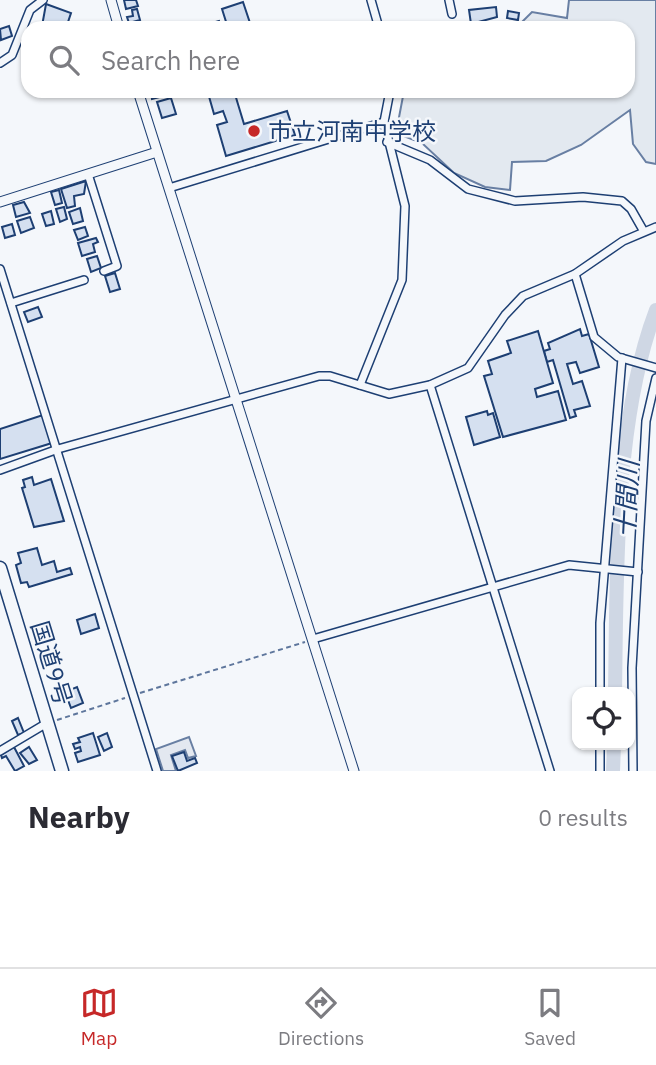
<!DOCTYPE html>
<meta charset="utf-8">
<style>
:root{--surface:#fff;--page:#f7f7f7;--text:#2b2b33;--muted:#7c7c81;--line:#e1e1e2;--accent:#c62828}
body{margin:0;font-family:"IBM Plex Sans","Noto Sans JP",sans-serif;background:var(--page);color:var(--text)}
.controls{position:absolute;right:21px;bottom:21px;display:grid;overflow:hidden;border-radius:14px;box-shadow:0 2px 5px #0004}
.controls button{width:63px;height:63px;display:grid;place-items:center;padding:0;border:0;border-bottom:2px solid var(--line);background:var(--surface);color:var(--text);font:35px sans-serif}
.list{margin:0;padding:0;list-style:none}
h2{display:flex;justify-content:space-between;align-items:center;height:91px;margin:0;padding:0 28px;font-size:30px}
h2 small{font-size:23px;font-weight:400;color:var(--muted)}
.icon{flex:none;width:38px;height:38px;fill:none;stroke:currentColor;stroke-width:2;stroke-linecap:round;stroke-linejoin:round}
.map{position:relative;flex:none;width:656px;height:771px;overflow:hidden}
.search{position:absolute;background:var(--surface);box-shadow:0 2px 5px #0004;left:21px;right:21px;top:21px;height:77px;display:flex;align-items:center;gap:18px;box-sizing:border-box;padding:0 24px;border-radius:21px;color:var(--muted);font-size:26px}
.sheet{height:196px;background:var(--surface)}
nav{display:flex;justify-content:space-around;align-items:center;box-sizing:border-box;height:98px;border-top:2px solid var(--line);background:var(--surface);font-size:19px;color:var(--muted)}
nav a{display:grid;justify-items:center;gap:4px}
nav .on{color:var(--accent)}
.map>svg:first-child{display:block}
.green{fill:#e3e9f0;stroke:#687fa3;stroke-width:2}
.parking{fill:#e3e8f0;stroke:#687fa3;stroke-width:2}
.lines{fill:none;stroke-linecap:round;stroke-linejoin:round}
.river{stroke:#cfd7e4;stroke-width:14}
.building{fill:#d5e0f0;stroke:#1d3f73;stroke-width:2}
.minor-casing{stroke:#1d3f73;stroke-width:10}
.tertiary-casing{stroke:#1d3f73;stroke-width:11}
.trunk-casing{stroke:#1d3f73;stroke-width:15}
.path{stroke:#5e769c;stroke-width:2;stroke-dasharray:5 3.5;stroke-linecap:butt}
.minor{stroke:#f4f7fb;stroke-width:7}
.tertiary{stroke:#f4f7fb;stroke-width:9}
.trunk{stroke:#f4f7fb;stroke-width:12}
.poi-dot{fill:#c62828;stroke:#f4f7fb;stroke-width:2.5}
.labels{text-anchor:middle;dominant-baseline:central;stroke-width:5;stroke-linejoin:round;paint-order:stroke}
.poi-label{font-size:24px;fill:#1d3f73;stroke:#f4f7fb;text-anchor:start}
.street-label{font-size:24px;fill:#1d3f73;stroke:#f4f7fb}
.water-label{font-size:26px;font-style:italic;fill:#1d3f73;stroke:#f4f7fb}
</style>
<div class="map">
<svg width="656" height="771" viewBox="0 0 656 771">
<rect width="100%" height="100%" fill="#f4f7fb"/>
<path class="green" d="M569 0H656V164L646 162 633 144 630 110 581 145 546 161 512 162 510 190 485 187 454 173 422 143 396 133 404 91H628V28H486L487 25 518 26 532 12 567 18Z"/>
<path class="parking" d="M189 737 196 756 188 758 185 750 171 755 176 771H163L156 749Z"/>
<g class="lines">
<g class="river">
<path d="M615 692C617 574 614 420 656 310"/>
<path d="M613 771 614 745"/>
</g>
</g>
<g class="building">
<path d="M124 0H136L138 6 126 9Z"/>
<path d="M243 2 250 23 228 28 222 9Z"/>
<path d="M46 4 71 13 66 28 53 23 51 28 42 26Z"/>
<path d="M496 7 497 17 471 24 469 10Z"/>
<path d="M137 9 140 20 129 23 127 17 133 16 132 10Z"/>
<path d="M508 11 519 13 518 20 507 18Z"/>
<path d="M219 21 221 28H194Z"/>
<path d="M9 26 12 36 1 40 0 29Z"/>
<path d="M151 91H170L171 94 152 99Z"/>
<path d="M216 91H234L244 124 287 111 295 135 226 156 217 125 227 122 223 111 214 114 208 93Z"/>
<path d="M171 98 176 114 162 118 157 102Z"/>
<path d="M86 181 84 194 74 196 75 206 67 208 61 189Z"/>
<path d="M59 190 62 203 55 205 51 192Z"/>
<path d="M24 202 30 213 16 217 13 205Z"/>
<path d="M64 207 67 219 60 222 56 209Z"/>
<path d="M80 208 83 221 73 224 69 212Z"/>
<path d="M51 211 54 224 46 226 42 214Z"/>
<path d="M30 217 34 228 21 233 17 221Z"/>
<path d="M12 224 15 235 5 238 2 227Z"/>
<path d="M85 227 88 236 78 240 74 230Z"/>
<path d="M96 238 98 242 93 244 95 252 82 256 78 243Z"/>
<path d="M97 256 101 268 91 272 87 259Z"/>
<path d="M115 273 120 289 110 292 105 276Z"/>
<path d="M38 307 42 317 28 322 24 312Z"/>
<path d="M580 329 582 336 589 334 599 367 580 373 576 362 567 364 573 384 582 381 590 406 574 410 576 416 570 418 553 360 547 362 544 351 550 349 548 343Z"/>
<path d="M538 331 553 383 535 389 537 397 558 391 566 420 503 437 484 376 492 374 488 361 511 353 507 341Z"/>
<path d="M487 411 488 415 493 413 500 437 474 445 466 417Z"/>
<path d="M43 415 52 443 0 459V429Z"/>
<path d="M32 477 34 485 51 479 64 521 34 527 22 488 25 487 23 480Z"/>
<path d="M37 548 42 565 54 561 57 572 70 568 72 574 29 587 27 582 21 583 16 565 21 563 18 553Z"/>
<path d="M95 614 99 628 81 634 77 620Z"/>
<path d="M77 687 83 703 71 708 65 692Z"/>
<path d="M18 718 24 733 18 735 12 721Z"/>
<path d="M93 733 100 755 78 762 75 753 81 751 80 747 75 749 73 744 80 742 78 738Z"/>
<path d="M107 733 112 747 104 751 98 737Z"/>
<path d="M14 747 24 766 15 771 6 756 2 758 1 755Z"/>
<path d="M29 747 37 760 29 764 20 753Z"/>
<path d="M184 752 187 761 195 758 197 763 178 771 172 756Z"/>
</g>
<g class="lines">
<defs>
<g id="minor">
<path d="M371 0 379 28"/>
<path d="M449 0 452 14"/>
<path d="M0 63 12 55 30 10 43 0"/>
<path d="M387 142 430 160 468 189 515 201 583 197 622 201 631 209 643 230"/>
<path d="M88 174 117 266 104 271"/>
<path d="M169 188 384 122"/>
<path d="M0 269 157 771"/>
<path d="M575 274 594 337 618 357 656 368"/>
<path d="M11 303 84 280"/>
<path d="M360 385 402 280 405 206 384 122 390 91"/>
<path d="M430 385 550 771"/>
<path d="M0 470 58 449 319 376H330L389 394 430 385 468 368 505 315 523 296 575 274 623 241 656 227"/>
<path d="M313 639 569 565 638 572"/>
<path d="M600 692V623L622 358"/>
<path d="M0 751 47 723"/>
<path d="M600 771V745"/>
<path d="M633 771 632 668 646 421 656 378"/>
</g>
<g id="tertiary">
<path d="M111 0 119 28"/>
<path d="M138 91 354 771"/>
<path d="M0 202 157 152"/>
</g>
<path id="trunk" d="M0 568 62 771"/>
</defs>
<use href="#minor" class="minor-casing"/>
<use href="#tertiary" class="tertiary-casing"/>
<use href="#trunk" class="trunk-casing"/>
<g class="path">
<path d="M140 693 305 642"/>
<path d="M57 720 125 698"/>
</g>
<use href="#minor" class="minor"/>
<use href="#tertiary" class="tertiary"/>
<use href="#trunk" class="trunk"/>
</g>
<circle class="poi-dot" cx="254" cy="131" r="7"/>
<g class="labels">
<g class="poi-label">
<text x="268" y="131">市立河南中学校</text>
</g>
<g class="street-label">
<text transform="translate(52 663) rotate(73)">国道9号</text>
</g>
<g class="water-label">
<text transform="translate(626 499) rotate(-87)">十間川</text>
</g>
</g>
</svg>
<div class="controls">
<button><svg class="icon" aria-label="locate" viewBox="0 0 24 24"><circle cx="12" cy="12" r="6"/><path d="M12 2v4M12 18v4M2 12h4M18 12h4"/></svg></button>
</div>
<div class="search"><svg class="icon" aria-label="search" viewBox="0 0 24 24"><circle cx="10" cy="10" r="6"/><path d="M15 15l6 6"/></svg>Search here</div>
</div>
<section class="sheet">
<h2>Nearby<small>0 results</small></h2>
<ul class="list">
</ul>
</section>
<nav>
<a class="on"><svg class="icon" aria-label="map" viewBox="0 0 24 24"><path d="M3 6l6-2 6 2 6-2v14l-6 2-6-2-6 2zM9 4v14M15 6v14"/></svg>Map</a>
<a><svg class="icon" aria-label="directions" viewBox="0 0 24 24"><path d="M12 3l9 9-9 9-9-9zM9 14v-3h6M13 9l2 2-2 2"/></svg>Directions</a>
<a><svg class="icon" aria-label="saved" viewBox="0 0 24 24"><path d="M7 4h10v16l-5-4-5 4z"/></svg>Saved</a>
</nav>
